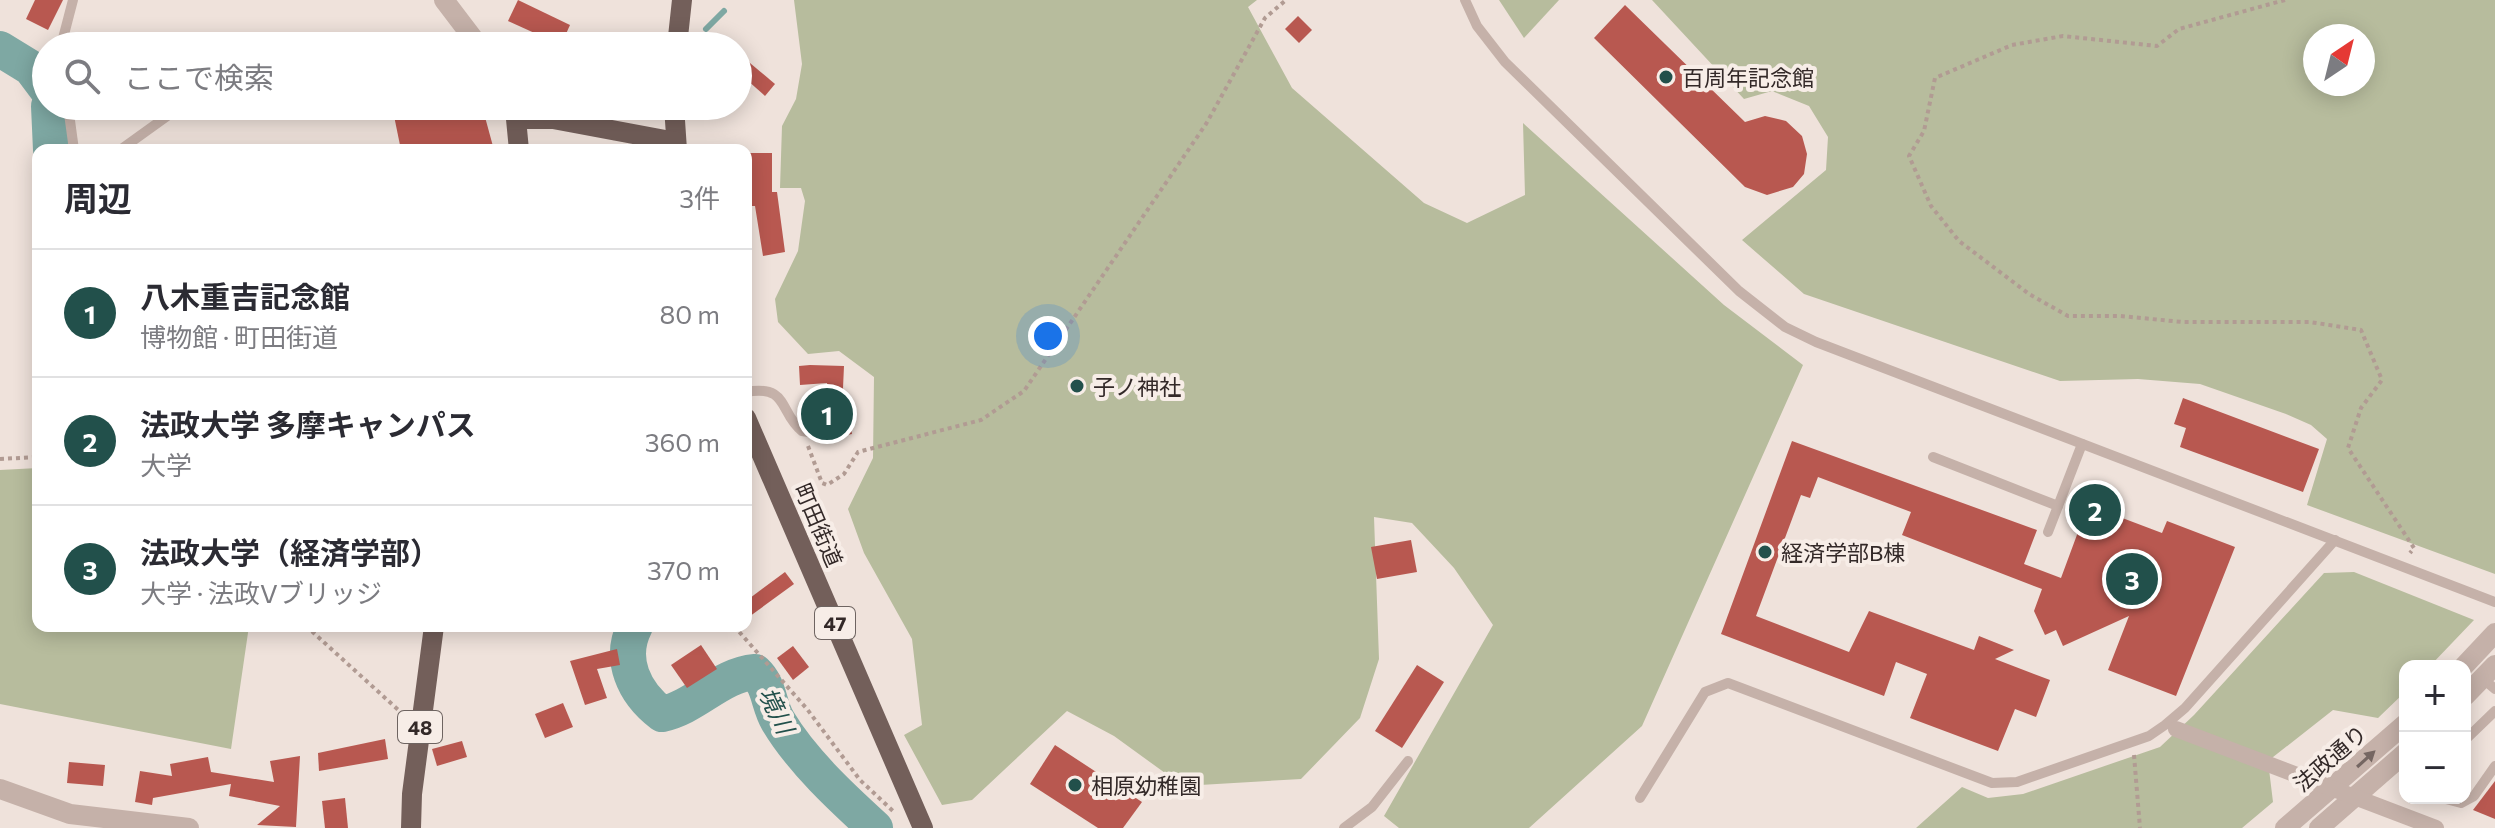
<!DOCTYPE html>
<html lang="ja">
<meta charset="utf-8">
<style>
:root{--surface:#fff;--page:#f2f2f3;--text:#2b2b33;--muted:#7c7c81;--line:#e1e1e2;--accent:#22504b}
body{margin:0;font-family:Commissioner,"Noto Sans JP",sans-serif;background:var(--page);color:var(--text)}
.controls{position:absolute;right:24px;bottom:24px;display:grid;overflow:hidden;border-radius:16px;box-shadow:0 4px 20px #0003}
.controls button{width:72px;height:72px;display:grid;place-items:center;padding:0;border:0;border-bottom:2px solid var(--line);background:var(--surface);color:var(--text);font:40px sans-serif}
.compass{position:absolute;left:2303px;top:24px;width:72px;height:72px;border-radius:50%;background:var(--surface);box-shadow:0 4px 20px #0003;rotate:35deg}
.you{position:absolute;left:1048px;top:336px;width:28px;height:28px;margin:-20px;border:6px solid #fff;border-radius:50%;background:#1a73e8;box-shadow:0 0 0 12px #1a73e833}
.badge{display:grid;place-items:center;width:52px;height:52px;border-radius:50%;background:var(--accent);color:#fff;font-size:26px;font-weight:700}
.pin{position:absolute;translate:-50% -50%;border:4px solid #fff;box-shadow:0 2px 8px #0006}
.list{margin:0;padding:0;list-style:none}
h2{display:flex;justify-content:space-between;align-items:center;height:104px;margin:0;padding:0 32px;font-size:34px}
h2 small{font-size:26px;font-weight:400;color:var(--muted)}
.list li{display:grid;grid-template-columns:52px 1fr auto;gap:24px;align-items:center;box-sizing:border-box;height:128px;padding:0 32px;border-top:2px solid var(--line)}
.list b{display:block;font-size:30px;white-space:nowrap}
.list p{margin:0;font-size:26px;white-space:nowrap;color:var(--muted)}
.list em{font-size:26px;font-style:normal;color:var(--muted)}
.icon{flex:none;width:44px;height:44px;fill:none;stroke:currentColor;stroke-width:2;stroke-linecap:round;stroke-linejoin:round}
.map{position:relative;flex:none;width:2495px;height:828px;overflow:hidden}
.search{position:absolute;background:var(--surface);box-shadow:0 4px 20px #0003;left:32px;top:32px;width:720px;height:88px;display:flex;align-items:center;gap:20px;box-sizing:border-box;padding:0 28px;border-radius:44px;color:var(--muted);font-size:30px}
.panel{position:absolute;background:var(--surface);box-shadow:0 4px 20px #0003;left:32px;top:144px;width:720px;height:488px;border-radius:16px}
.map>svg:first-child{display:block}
.green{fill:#b7bc9d;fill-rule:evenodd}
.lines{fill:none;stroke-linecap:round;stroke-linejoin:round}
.stream{stroke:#7ea8a3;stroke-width:6}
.river{stroke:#7ea8a3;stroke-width:36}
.building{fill:#b85850}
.path{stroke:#b19b93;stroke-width:4;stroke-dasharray:4 4;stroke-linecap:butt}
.service{stroke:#c5b1a9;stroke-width:10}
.minor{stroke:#c5b1a9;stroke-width:20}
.tertiary{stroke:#c5b1a9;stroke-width:20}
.primary{stroke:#735f5a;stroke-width:20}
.pedestrian-bridge{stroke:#c5b1a9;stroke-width:16}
.oneway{fill:#756662}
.poi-dot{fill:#22504b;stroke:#f7ede7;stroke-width:3}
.labels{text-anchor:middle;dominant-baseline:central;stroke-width:8;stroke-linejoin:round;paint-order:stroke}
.shield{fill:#f7ede7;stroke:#6e6461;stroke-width:2}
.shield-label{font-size:20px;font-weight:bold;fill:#332928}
.poi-label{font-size:22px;fill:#332928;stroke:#f7ede7;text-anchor:start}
.street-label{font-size:22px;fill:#332928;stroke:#f7ede7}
.water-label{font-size:24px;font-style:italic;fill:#22504b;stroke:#f7ede7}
</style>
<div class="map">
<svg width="2495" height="828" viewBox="0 0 2495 828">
<rect width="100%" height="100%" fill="#efe2db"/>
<g class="green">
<path d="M794 0H1257L1248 7 1292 88 1424 203 1467 223 1525 195 1523 123 1724 305 1803 365 1642 726 1529 828H1399L1384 816 1493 625 1454 568 1412 523 1374 517 1379 659 1360 718 1301 779 1183 786 1114 736 1067 711 972 800 942 805 904 735 922 725 912 639 864 553 848 509 873 458 874 377 839 351 808 354 778 322 775 299 798 251 805 201 801 188H780L782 126 796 99 802 64Z"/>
<path d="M1499 0H1559L1524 38Z"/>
<path d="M1652 0H2495V574L2307 505 2327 439 2311 425 2286 414 2200 384 2138 379 2060 381 1804 294 1742 240 1826 170 1828 137 1809 106 1772 91 1744 99ZM2315 36H2363V84H2315Z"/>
<path d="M38 468V626H249L231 749 0 704V470Z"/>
<path d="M2354 572 2474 620 2430 666H2405V692L2378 718 2333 710 2268 761 2273 802 2242 828H1916L1962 787 1988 798 2023 794 2160 747 2194 715 2324 573Z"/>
</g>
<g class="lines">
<path class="stream" d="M706 29 724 11"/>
<g class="river">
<path d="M0 49 31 68 46 88"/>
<path d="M49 106 51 150"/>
<path d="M635 626C618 659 634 693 662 714 696 707 720 675 755 672 770 686 768 704 778 721 802 761 841 797 875 828"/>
</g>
</g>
<g class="building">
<path d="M35 0H63L48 30 26 19Z"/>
<path d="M518 0 570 25 561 45 508 21Z"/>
<path d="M1625 5 1745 122 1765 116 1786 121 1802 136 1807 154 1804 174 1793 187 1767 195 1745 187 1594 38Z"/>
<path d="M1298 16 1312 30 1299 43 1285 29Z"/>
<path d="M738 53 775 84 765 96 738 72Z"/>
<path d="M392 106H482L494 150H401Z"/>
<path d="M746 153H772V192H777L785 252 763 256 755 206H746Z"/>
<path d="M810 365 844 366 843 388 852 434 836 437 827 383 800 385 799 366Z"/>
<path d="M2183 398 2319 449 2303 492 2180 447 2186 428 2174 424Z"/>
<path d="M1792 441 2037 530 2024 564 2061 578 2088 505 2162 533 2167 521 2235 547 2176 696 2108 670 2129 616 2063 646 2056 630 2045 635 2034 611 2042 589 1902 535 1911 512 1818 477 1810 498 1801 495 1756 616 1849 652 1869 611 1974 650 1979 636 2014 650 1995 659 2050 680 2036 717 2015 709 1998 751 1910 718 1927 674 1896 662 1884 696 1721 634Z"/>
<path d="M1411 540 1417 572 1377 579 1371 547Z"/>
<path d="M785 572 794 584 746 619V601Z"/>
<path d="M701 645 717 669 687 688 671 665Z"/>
<path d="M793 646 809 667 793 680 777 658Z"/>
<path d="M617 649 620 665 597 669 607 698 585 705 570 661Z"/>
<path d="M1417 665 1444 682 1402 748 1375 731Z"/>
<path d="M563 703 573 727 545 738 535 714Z"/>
<path d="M385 739 388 759 319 771 318 753Z"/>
<path d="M462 741 467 757 437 766 432 749Z"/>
<path d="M1055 745 1142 802 1123 828H1098L1030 784Z"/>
<path d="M300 756 296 827 257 825 280 806 229 796 231 784 153 798 152 805 135 802 140 771 172 776 170 764 208 757 211 772 274 782 270 761Z"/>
<path d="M69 762 105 765 103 786 67 783Z"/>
<path d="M2495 781V819L2473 810Z"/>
<path d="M345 798 348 828H325L322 801Z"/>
</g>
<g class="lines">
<g class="path">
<path d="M2285 0 2179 29 2157 46 2063 36 2012 45 1935 78 1924 131 1909 156 1931 206 1959 241 2029 294 2068 316H2120L2183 322H2310L2361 330 2382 380 2361 408 2348 448 2414 548 2410 553"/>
<path d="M808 446 822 483 827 485 844 474 858 452 981 420 1024 391 1206 124 1265 18 1286 0"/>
<path d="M0 459 38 457"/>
<path d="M306 626 405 716"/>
<path d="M734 626 807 709 860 780 894 812"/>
<path d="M2134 755 2140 828"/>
</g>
<g class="service">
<path d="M1465 0 1477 26 1505 62 1739 291 1785 327 1816 342 2495 602"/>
<path d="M61 46 73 0"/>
<path d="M68 106 74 150"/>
<path d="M120 150 177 109"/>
<path d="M746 392C789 384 779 413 802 431L815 433 824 417"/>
<path d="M1933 457 2058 506"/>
<path d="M2048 532 2082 444"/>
<path d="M2482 678 2495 689"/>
<path d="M2465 740 2495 711"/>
<path d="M1640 798 1705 692 1728 683 1992 783 2017 782 2149 736 2165 725 2185 708 2335 540"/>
<path d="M2442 798 2461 803 2474 796 2495 766"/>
<path d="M1344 828 1372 807 1408 761"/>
</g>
<path class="minor" d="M0 789 70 814 189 828"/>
<g class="tertiary">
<path d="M444 0 479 46"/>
<path d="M2464 666 2495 633"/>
<path d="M2465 696 2495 665"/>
<path d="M2285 828 2405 724"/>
<path d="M2319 828 2405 753"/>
</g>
<g class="primary">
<path d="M677 46 682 0"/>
<path d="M674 106 677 150"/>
<path d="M519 150 516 119H553L676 142"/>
<path d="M746 418 923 828"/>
<path d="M411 828 412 794 434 626"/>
</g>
<path class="pedestrian-bridge" d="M2176 729 2436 828"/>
</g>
<defs><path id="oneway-solid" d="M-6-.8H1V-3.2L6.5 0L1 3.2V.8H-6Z" transform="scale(2)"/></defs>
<use class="oneway" href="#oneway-solid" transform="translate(2366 759) rotate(-42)"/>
<g class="poi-dot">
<circle cx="1666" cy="77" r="8"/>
<circle cx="1077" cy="386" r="8"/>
<circle cx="1765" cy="552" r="8"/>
<circle cx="1075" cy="785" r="8"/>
</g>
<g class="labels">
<g class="shield">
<rect x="815" y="607" width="40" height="32" rx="6"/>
<rect x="398" y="711" width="44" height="32" rx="6"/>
</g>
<g class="shield-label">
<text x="835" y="623">47</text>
<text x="420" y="727">48</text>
</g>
<g class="poi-label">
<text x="1682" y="77">百周年記念館</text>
<text x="1093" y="386">子ノ神社</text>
<text x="1781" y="552">経済学部B棟</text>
<text x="1091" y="785">相原幼稚園</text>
</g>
<g class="street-label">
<text transform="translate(819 525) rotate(67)">町田街道</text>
<text transform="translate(2330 758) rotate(-41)">法政通り</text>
</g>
<g class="water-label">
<text transform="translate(777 710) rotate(64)">境川</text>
</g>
</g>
</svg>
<div class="controls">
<button>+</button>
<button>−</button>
</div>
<svg class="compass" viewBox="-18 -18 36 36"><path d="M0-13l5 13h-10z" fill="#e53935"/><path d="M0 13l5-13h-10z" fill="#7c7c81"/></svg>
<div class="you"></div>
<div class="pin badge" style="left:827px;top:414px">1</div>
<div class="pin badge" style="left:2095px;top:510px">2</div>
<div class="pin badge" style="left:2132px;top:579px">3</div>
<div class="search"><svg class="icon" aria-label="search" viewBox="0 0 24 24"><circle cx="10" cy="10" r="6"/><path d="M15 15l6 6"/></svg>ここで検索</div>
<section class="panel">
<h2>周辺<small>3件</small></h2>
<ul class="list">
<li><span class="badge">1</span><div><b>八木重吉記念館</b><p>博物館 · 町田街道</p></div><em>80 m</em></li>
<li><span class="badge">2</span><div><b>法政大学 多摩キャンパス</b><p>大学</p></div><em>360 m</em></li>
<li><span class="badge">3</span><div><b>法政大学（経済学部）</b><p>大学 · 法政Vブリッジ</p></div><em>370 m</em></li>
</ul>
</section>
</div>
